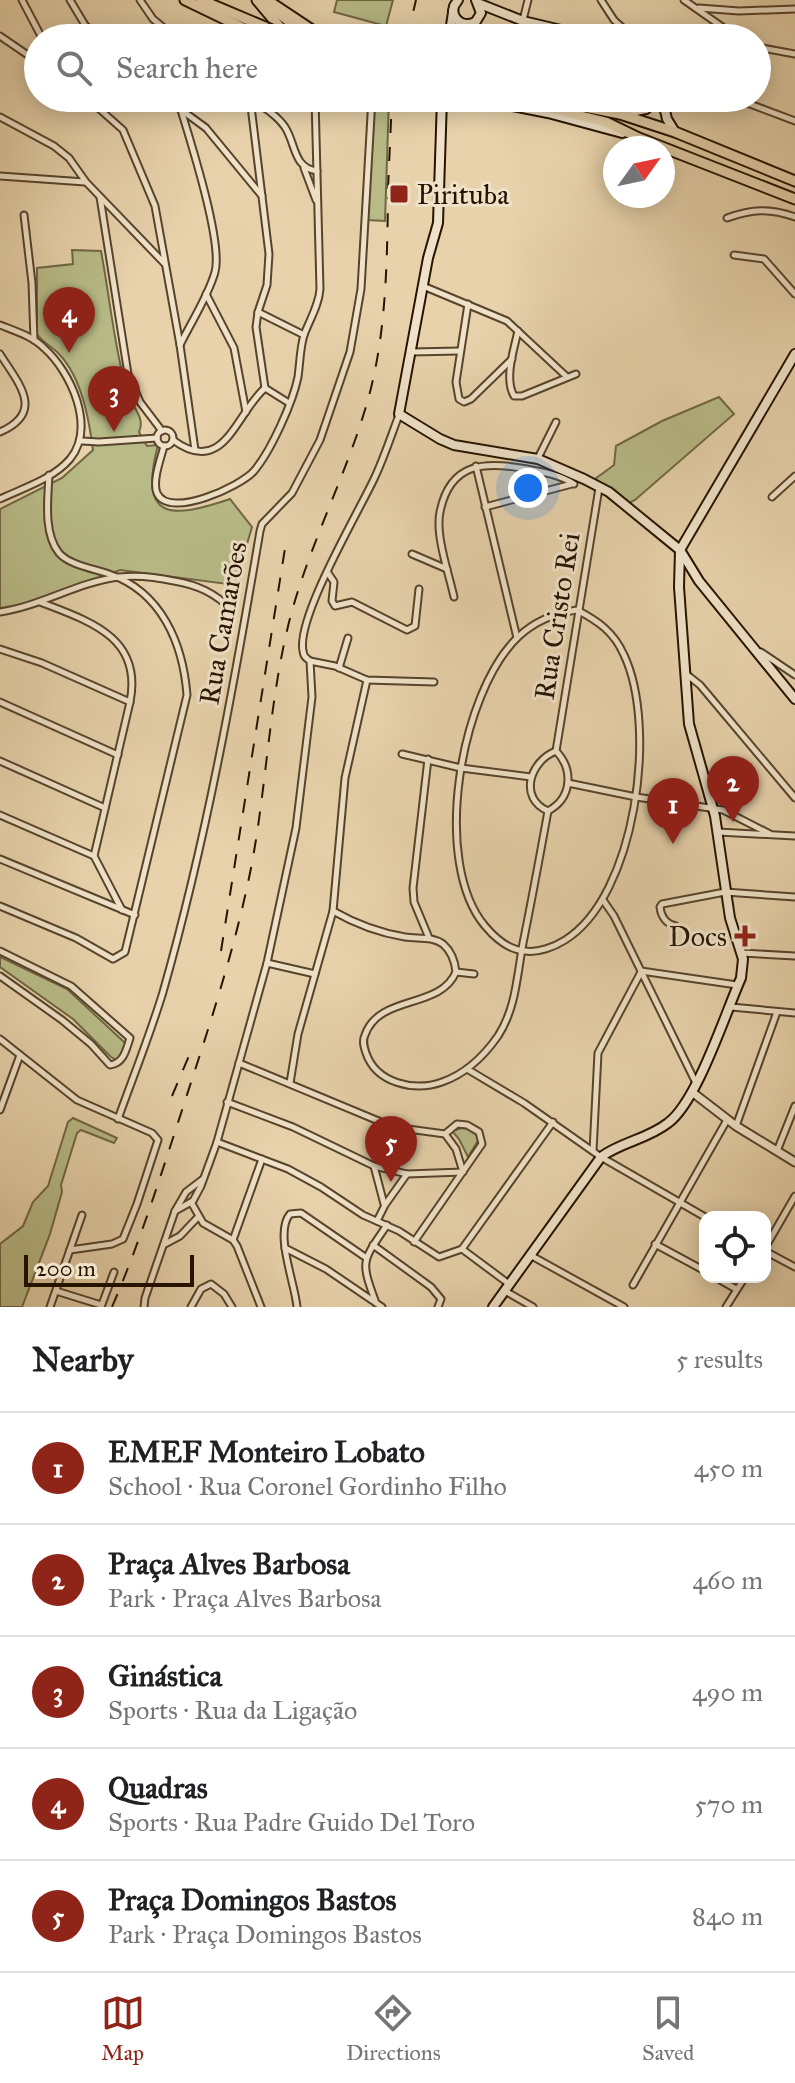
<!DOCTYPE html>
<meta charset="utf-8">
<style>
:root{--surface:#fff;--page:#f2f2f2;--text:#202124;--muted:#757577;--line:#e0e0e0;--accent:#8f2418}
body{margin:0;font-family:"IM FELL Great Primer",serif;background:var(--page);color:var(--text)}
.controls{position:absolute;right:24px;bottom:24px;display:grid;overflow:hidden;border-radius:16px;box-shadow:0 4px 20px #0003}
.controls button{width:72px;height:72px;display:grid;place-items:center;padding:0;border:0;border-bottom:2px solid var(--line);background:var(--surface);color:var(--text);font:40px sans-serif}
.compass{position:absolute;left:603px;top:136px;width:72px;height:72px;border-radius:50%;background:var(--surface);box-shadow:0 4px 20px #0003;rotate:57deg}
.scale{position:absolute;left:24px;bottom:20px;width:170px;box-sizing:border-box;padding-left:8px;border:4px solid #271300;border-top:0;font-size:22px;line-height:28px;white-space:nowrap;color:#271300;-webkit-text-stroke:6px #efe2c8;paint-order:stroke}
.you{position:absolute;left:528px;top:488px;width:28px;height:28px;margin:-20px;border:6px solid #fff;border-radius:50%;background:#1a73e8;box-shadow:0 0 0 12px #1a73e833}
.badge{display:grid;place-items:center;width:52px;height:52px;border-radius:50%;background:var(--accent);color:#fff;font-size:26px;font-weight:700}
.pin{position:absolute;translate:-50% -66px;filter:drop-shadow(0 2px 4px #0008)}
.pin::after{content:'';position:absolute;top:42px;width:28px;height:24px;background:inherit;clip-path:polygon(0 0,100% 0,50% 100%)}
.list{margin:0;padding:0;list-style:none}
h2{display:flex;justify-content:space-between;align-items:center;height:104px;margin:0;padding:0 32px;font-size:34px}
h2 small{font-size:26px;font-weight:400;color:var(--muted)}
.list li{display:grid;grid-template-columns:52px 1fr auto;gap:24px;align-items:center;box-sizing:border-box;height:112px;padding:0 32px;border-top:2px solid var(--line)}
.list b{display:block;font-size:30px;white-space:nowrap}
.list p{margin:0;font-size:26px;white-space:nowrap;color:var(--muted)}
.list em{font-size:26px;font-style:normal;color:var(--muted)}
.icon{flex:none;width:44px;height:44px;fill:none;stroke:currentColor;stroke-width:2;stroke-linecap:round;stroke-linejoin:round}
.map{position:relative;flex:none;width:795px;height:1307px;overflow:hidden}
.search{position:absolute;background:var(--surface);box-shadow:0 4px 20px #0003;left:24px;right:24px;top:24px;height:88px;display:flex;align-items:center;gap:20px;box-sizing:border-box;padding:0 28px;border-radius:44px;color:var(--muted);font-size:30px}
.sheet{height:664px;background:var(--surface)}
nav{display:flex;justify-content:space-around;align-items:center;box-sizing:border-box;height:112px;border-top:2px solid var(--line);background:var(--surface);font-size:22px;color:var(--muted)}
nav a{display:grid;justify-items:center;gap:4px}
nav .on{color:var(--accent)}
.map>svg:first-child{display:block}
.green{fill:#b8bb87;stroke:#706744;stroke-width:2}
.lines{fill:none;stroke-linecap:round;stroke-linejoin:round}
.minor-casing{stroke:#57432b;stroke-width:9}
.tertiary-casing{stroke:#57432b;stroke-width:11}
.secondary-casing{stroke:#271300;stroke-width:12}
.primary-casing{stroke:#271300;stroke-width:13}
.minor{stroke:#efe2c8;stroke-width:5}
.tertiary{stroke:#efe2c8;stroke-width:7}
.secondary{stroke:#efe2c8;stroke-width:8}
.primary{stroke:#e7d2ab;stroke-width:9}
.rail{stroke:#271300;stroke-width:2;stroke-dasharray:14 14;stroke-linecap:butt}
.primary-bridge-casing{stroke:#271300;stroke-width:13;stroke-linecap:butt}
.primary-bridge{stroke:#e7d2ab;stroke-width:9}
.poi-dot{fill:#8f2418;stroke:#efe2c8;stroke-width:3}
.labels{text-anchor:middle;dominant-baseline:central;stroke-width:6;stroke-linejoin:round;paint-order:stroke}
.poi-label{font-size:28px;fill:#271300;stroke:#efe2c8;text-anchor:start}
.street-label{font-size:28px;fill:#271300;stroke:#efe2c8}
</style>
<div class="map">
<svg width="795" height="1307" viewBox="0 0 795 1307">
<rect width="100%" height="100%" fill="#e7d2ab"/>
<filter id="stains"><feTurbulence type="fractalNoise" baseFrequency=".0025" numOctaves="4"/><feColorMatrix values="0 0 0 0 .2 0 0 0 0 .09 0 0 0 0 .02 0 0 0 .5 -.17"/></filter>
<radialGradient id="worn" r=".72"><stop offset=".6" stop-color="#630" stop-opacity="0"/><stop offset="1" stop-color="#630" stop-opacity=".3"/></radialGradient>
<g class="green">
<path d="M337 0H393L386 26 334 12Z"/>
<path d="M374 98H389L385 221 367 220Z"/>
<path d="M72 250 101 251C110 298 114 347 127 392 131 406 146 417 139 432L147 446 158 445C138 521 171 519 230 499L252 527 235 585 120 570 29 603 0 608V509L62 478 93 450C89 419 82 379 60 355 53 347 43 343 37 334V268L73 264Z"/>
<path d="M719 397 734 414 635 500 629 503 595 479 614 465 616 446 662 421Z"/>
<path d="M0 957 67 989 123 1041 126 1045 117 1061 110 1056 73 1019 0 967Z"/>
<path d="M73 1118 117 1138 114 1143 81 1130 77 1133 61 1185 62 1192 50 1234 22 1307H0V1244L23 1226 33 1202 48 1186 68 1122Z"/>
<path d="M462 1128 473 1130 479 1139 468 1157 459 1139 452 1131Z"/>
</g>
<g class="lines">
<defs>
<g id="minor">
<path d="M22 0 42 38"/>
<path d="M70 0 85 25 98 38"/>
<path d="M140 0 153 19 176 38"/>
<path d="M601 0 614 20 634 38"/>
<path d="M684 0 738 38"/>
<path d="M699 8 739 11 795 9"/>
<path d="M523 20 528 0"/>
<path d="M85 26 87 38"/>
<path d="M0 36 38 62"/>
<path d="M757 47 795 54"/>
<path d="M87 98 123 130 155 206 180 345 195 450"/>
<path d="M165 98 206 128 262 196"/>
<path d="M250 98 269 254 267 285 258 312 256 327 265 388 289 403"/>
<path d="M734 98 795 121"/>
<path d="M251 99C263 107 277 115 285 127 296 144 293 168 317 171"/>
<path d="M0 117 54 146 69 158 86 182 164 263"/>
<path d="M304 168 316 200"/>
<path d="M0 176 85 182"/>
<path d="M100 197 128 374 140 402 162 431"/>
<path d="M24 215 32 283 34 340"/>
<path d="M727 218C752 209 770 208 795 217"/>
<path d="M734 255 764 259 795 294"/>
<path d="M423 286 507 321 567 377"/>
<path d="M206 294 234 348 246 412"/>
<path d="M468 304 456 382 459 399 464 402 471 399 512 359"/>
<path d="M258 312 304 335"/>
<path d="M0 325C15 331 32 336 44 348 71 372 96 427 70 459 53 479 23 488 0 499"/>
<path d="M518 331C514 349 504 379 514 396H522L576 374"/>
<path d="M180 345C191 322 208 297 215 272 223 243 191 143 181 110"/>
<path d="M411 352 460 351"/>
<path d="M0 354C18 383 46 412 0 432"/>
<circle cx="165" cy="438" r="8"/>
<path d="M173 440C224 478 236 413 265 388"/>
<path d="M82 441 99 442 157 438"/>
<path d="M164 446C161 458 152 481 157 493 169 520 241 486 254 471 271 451 293 402 298 377 300 363 300 348 304 335 310 319 319 305 320 289L315 98"/>
<path d="M538 458 556 422"/>
<path d="M476 466 517 638"/>
<path d="M772 497 795 476"/>
<path d="M485 507 572 484"/>
<path d="M412 554 447 569"/>
<path d="M328 573 334 582 332 601 335 606 352 602 407 630 415 626 419 589"/>
<path d="M454 597C449 574 435 535 440 512 450 462 485 461 527 469 543 472 560 475 574 484"/>
<path d="M40 602C89 621 143 637 130 702L94 856 122 910"/>
<path d="M577 610C598 621 614 632 624 655 658 727 636 896 565 940 554 947 538 953 525 951 509 950 495 938 485 926 431 862 460 693 518 637 535 621 554 613 577 610Z"/>
<path d="M0 612C41 606 78 582 119 577 137 575 156 577 174 581 198 585 215 593 233 611"/>
<path d="M0 649 42 663 130 702"/>
<path d="M761 652 795 675"/>
<path d="M310 661 335 666 367 680 434 682"/>
<path d="M339 668 348 638"/>
<path d="M686 674 700 685 795 798"/>
<path d="M0 702 118 755"/>
<path d="M556 751 599 488"/>
<path d="M402 754 461 768 531 777"/>
<path d="M428 759 413 888 414 902 429 938"/>
<path d="M0 761 105 808"/>
<path d="M568 783 636 797 723 810 770 834"/>
<path d="M548 811C518 798 530 761 556 751"/>
<path d="M548 811C572 798 574 770 556 751"/>
<path d="M0 815 94 856"/>
<path d="M718 832 795 836"/>
<path d="M0 859 135 915"/>
<path d="M603 900 614 916 696 1083"/>
<path d="M0 906 76 938 113 959 125 952 187 695C183 644 162 592 109 574 95 569 69 565 59 553 43 533 48 498 49 475"/>
<path d="M333 911C354 923 381 933 405 937 418 939 432 936 443 944 451 951 455 962 456 972 440 1010 379 994 365 1035 362 1041 364 1047 366 1053 376 1083 414 1092 442 1082 465 1074 484 1056 498 1036 516 1008 517 976 523 943 532 899 540 855 548 811"/>
<path d="M676 926C666 924 661 916 660 907L662 904 725 892 795 897"/>
<path d="M0 951 71 986 130 1038C126 1050 124 1063 110 1065L91 1044 62 1020 0 976"/>
<path d="M742 953 795 956"/>
<path d="M267 963 315 974"/>
<path d="M641 971 737 985"/>
<path d="M456 972 474 974"/>
<path d="M731 1007 795 1013"/>
<path d="M0 1039 77 1100 152 1133 158 1140 137 1204 123 1239 112 1244 70 1250"/>
<path d="M239 1063 393 1127 445 1134 456 1149 463 1172"/>
<path d="M467 1069 524 1103 601 1157 705 1217"/>
<path d="M290 1083 298 1034 333 911 345 778 367 680"/>
<path d="M227 1102 293 1127 374 1166 407 1174 463 1172"/>
<path d="M0 1110 20 1055"/>
<path d="M118 1119C133 1077 150 1035 163 992 206 841 234 685 260 531L262 524 292 493 320 440 350 352 361 289 372 98"/>
<path d="M736 1126 777 1012"/>
<path d="M217 1142 288 1169 321 1187 363 1215 399 1231 439 1257 462 1249 553 1122"/>
<path d="M593 1151 598 1053 641 972"/>
<path d="M777 1151 795 1106"/>
<path d="M374 1166 384 1204"/>
<path d="M191 1202 203 1223 233 1240 237 1246 261 1307"/>
<path d="M175 1211 193 1201 201 1186 217 1142 267 963 296 828 312 697 310 661C305 657 304 657 303 651 296 618 358 513 374 479 384 458 391 436 399 415"/>
<path d="M377 1221 385 1205 407 1174"/>
<path d="M233 1240 262 1159"/>
<path d="M414 1242 482 1144 479 1132 467 1125 457 1124 445 1134"/>
<path d="M165 1244 180 1236 198 1217"/>
<path d="M655 1244 705 1271"/>
<path d="M373 1245 431 1287 441 1299 438 1307"/>
<path d="M285 1248 326 1269 382 1307"/>
<path d="M765 1248 795 1196"/>
<path d="M462 1249 509 1284"/>
<path d="M765 1251 795 1267"/>
<path d="M530 1255 624 1307"/>
<path d="M715 1277 736 1289"/>
<path d="M633 1285 727 1120"/>
<path d="M56 1291 101 1305"/>
<path d="M505 1291 533 1307"/>
<path d="M376 1303C360 1260 362 1262 387 1225"/>
<path d="M50 1307 82 1215"/>
<path d="M101 1307 114 1272"/>
<path d="M144 1307 145 1298 175 1211 186 1192 203 1179"/>
<path d="M191 1307 201 1289 211 1284 224 1294 232 1307"/>
<path d="M297 1307C295 1283 274 1233 290 1214L301 1213 365 1257"/>
<path d="M726 1307 745 1277"/>
</g>
<path id="tertiary" d="M692 1092 736 1126 795 1162"/>
<g id="secondary">
<path d="M480 4 523 21 595 38"/>
<path d="M453 11C455 22 465 27 475 22"/>
<path d="M449 38 454 6 458 0"/>
<path d="M466 38 481 13 476 0"/>
<path d="M442 98 438 223 428 258 399 414 440 439 454 445 538 459 584 479 609 492 680 550 699 581 795 699"/>
<path d="M471 98 548 113 622 133"/>
<path d="M662 98 667 119 675 132"/>
<path d="M620 114 646 109 658 98"/>
<path d="M493 1307 601 1157C621 1142 648 1139 668 1123 697 1102 725 1014 741 978L743 959 730 918 715 816 689 724 679 587 680 550 795 354"/>
</g>
<g id="primary">
<path d="M185 0 264 38"/>
<path d="M201 0 265 27"/>
<path d="M257 0 288 37"/>
<path d="M267 0 324 38"/>
<path d="M272 8 310 38"/>
<path d="M507 98 606 122 639 138 795 199"/>
<path d="M539 98 620 114 675 132 795 181"/>
</g>
</defs>
<use href="#minor" class="minor-casing"/>
<use href="#tertiary" class="tertiary-casing"/>
<use href="#secondary" class="secondary-casing"/>
<use href="#primary" class="primary-casing"/>
<use href="#minor" class="minor"/>
<use href="#tertiary" class="tertiary"/>
<use href="#secondary" class="secondary"/>
<use href="#primary" class="primary"/>
<g class="rail">
<path d="M407 38 416 0"/>
<path d="M388 189 392 98"/>
<path d="M221 951 286 542"/>
<path d="M172 1096 191 1051"/>
<path d="M112 1307C140 1242 161 1175 183 1107 209 1027 236 946 252 863 266 787 269 710 286 635 303 558 341 488 364 413 386 344 387 269 388 197"/>
</g>
<defs>
<path id="primary-bridge" d="M265 27 290 38"/>
</defs>
<use href="#primary-bridge" class="primary-bridge-casing"/>
<use href="#primary-bridge" class="primary-bridge"/>
</g>
<g class="poi-dot">
<rect x="389" y="184" width="20" height="20" rx="4"/>
<path d="M741 924h8v8h8v8h-8v8h-8v-8h-8v-8h8z"/>
</g>
<g class="labels">
<g class="poi-label">
<text x="417" y="194">Pirituba</text>
<text x="727" y="936" text-anchor="end">Docs</text>
</g>
<g class="street-label">
<text transform="translate(557 616) rotate(-81)">Rua Cristo Rei</text>
<text transform="translate(223 623) rotate(-80)">Rua Camarões</text>
</g>
</g>
<rect width="100%" height="100%" filter="url(#stains)"/>
<rect width="100%" height="100%" fill="url(#worn)"/>
</svg>
<div class="controls">
<button><svg class="icon" aria-label="locate" viewBox="0 0 24 24"><circle cx="12" cy="12" r="6"/><path d="M12 2v4M12 18v4M2 12h4M18 12h4"/></svg></button>
</div>
<svg class="compass" viewBox="-18 -18 36 36"><path d="M0-13l5 13h-10z" fill="#e53935"/><path d="M0 13l5-13h-10z" fill="#757577"/></svg>
<div class="scale">200 m</div>
<div class="you"></div>
<div class="pin badge" style="left:673px;top:844px">1</div>
<div class="pin badge" style="left:733px;top:822px">2</div>
<div class="pin badge" style="left:114px;top:432px">3</div>
<div class="pin badge" style="left:69px;top:353px">4</div>
<div class="pin badge" style="left:391px;top:1182px">5</div>
<div class="search"><svg class="icon" aria-label="search" viewBox="0 0 24 24"><circle cx="10" cy="10" r="6"/><path d="M15 15l6 6"/></svg>Search here</div>
</div>
<section class="sheet">
<h2>Nearby<small>5 results</small></h2>
<ul class="list">
<li><span class="badge">1</span><div><b>EMEF Monteiro Lobato</b><p>School · Rua Coronel Gordinho Filho</p></div><em>450 m</em></li>
<li><span class="badge">2</span><div><b>Praça Alves Barbosa</b><p>Park · Praça Alves Barbosa</p></div><em>460 m</em></li>
<li><span class="badge">3</span><div><b>Ginástica</b><p>Sports · Rua da Ligação</p></div><em>490 m</em></li>
<li><span class="badge">4</span><div><b>Quadras</b><p>Sports · Rua Padre Guido Del Toro</p></div><em>570 m</em></li>
<li><span class="badge">5</span><div><b>Praça Domingos Bastos</b><p>Park · Praça Domingos Bastos</p></div><em>840 m</em></li>
</ul>
</section>
<nav>
<a class="on"><svg class="icon" aria-label="map" viewBox="0 0 24 24"><path d="M3 6l6-2 6 2 6-2v14l-6 2-6-2-6 2zM9 4v14M15 6v14"/></svg>Map</a>
<a><svg class="icon" aria-label="directions" viewBox="0 0 24 24"><path d="M12 3l9 9-9 9-9-9zM9 14v-3h6M13 9l2 2-2 2"/></svg>Directions</a>
<a><svg class="icon" aria-label="saved" viewBox="0 0 24 24"><path d="M7 4h10v16l-5-4-5 4z"/></svg>Saved</a>
</nav>
